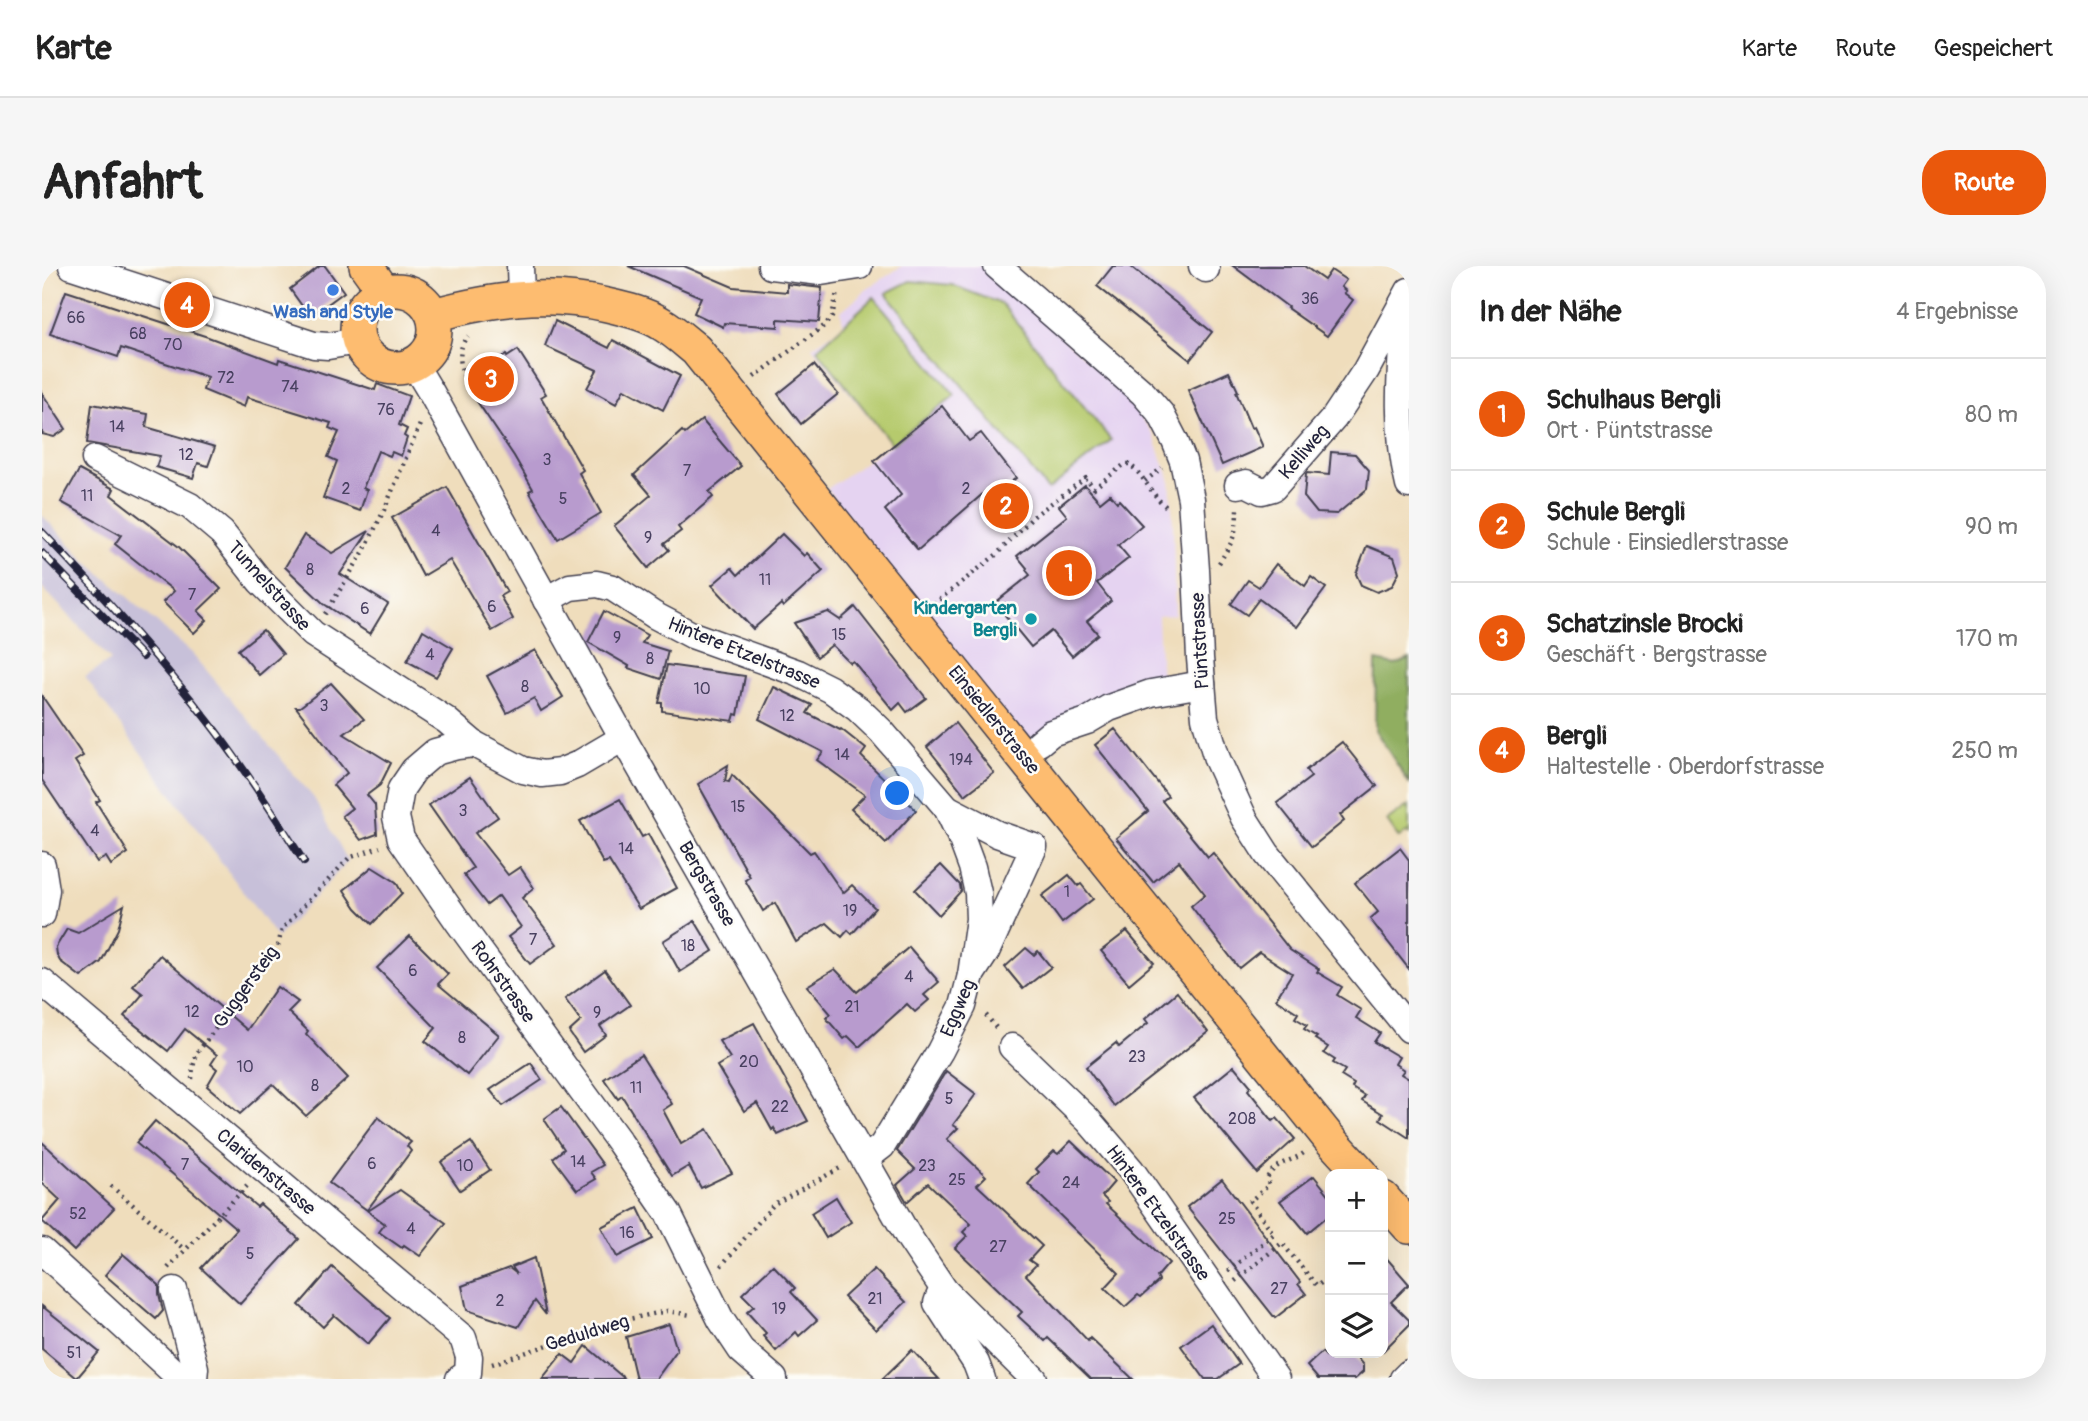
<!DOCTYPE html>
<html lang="de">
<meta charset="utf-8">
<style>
:root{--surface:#fff;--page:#f6f6f6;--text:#222;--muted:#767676;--line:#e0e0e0;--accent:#ea580c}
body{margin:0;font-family:Pangolin,sans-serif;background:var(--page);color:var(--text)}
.controls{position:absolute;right:21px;bottom:21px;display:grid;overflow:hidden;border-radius:14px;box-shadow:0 7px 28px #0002}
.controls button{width:63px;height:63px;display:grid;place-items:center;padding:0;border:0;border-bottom:2px solid var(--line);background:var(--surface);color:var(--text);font:35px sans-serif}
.you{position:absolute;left:856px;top:528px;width:24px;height:24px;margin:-18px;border:5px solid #fff;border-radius:50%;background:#1a73e8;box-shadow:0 0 0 10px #1a73e833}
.badge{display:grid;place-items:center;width:46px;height:46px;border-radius:50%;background:var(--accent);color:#fff;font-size:23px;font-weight:700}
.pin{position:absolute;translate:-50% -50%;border:4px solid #fff;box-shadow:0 2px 7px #0006}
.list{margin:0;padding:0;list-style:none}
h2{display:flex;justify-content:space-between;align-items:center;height:91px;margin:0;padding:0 28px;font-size:30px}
h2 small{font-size:23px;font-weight:400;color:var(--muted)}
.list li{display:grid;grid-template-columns:46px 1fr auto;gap:21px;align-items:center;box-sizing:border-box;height:112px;padding:0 28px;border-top:2px solid var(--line)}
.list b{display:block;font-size:26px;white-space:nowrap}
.list p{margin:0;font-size:23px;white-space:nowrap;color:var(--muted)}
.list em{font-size:23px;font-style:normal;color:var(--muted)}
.icon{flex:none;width:38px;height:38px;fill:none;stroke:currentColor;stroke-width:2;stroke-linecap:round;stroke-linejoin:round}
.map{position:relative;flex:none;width:1367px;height:1113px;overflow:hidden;border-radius:28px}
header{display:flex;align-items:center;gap:42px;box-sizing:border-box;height:98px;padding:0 35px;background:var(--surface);border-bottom:2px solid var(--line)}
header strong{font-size:33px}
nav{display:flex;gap:38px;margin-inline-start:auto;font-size:24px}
.intro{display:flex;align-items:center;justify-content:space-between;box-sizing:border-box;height:168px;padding:0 42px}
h1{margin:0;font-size:49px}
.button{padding:18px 32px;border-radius:28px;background:var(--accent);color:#fff;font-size:24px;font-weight:700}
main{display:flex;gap:42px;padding:0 42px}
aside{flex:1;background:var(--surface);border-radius:28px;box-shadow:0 7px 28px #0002}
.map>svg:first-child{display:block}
.built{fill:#e5d3f1}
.industrial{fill:#c7c0d9}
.green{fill:#b6ca6d;stroke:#6c7654;stroke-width:2}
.forest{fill:#90ae60;stroke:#59684e;stroke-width:2}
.building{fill:#b89bce}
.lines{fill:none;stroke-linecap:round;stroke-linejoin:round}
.minor-casing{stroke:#413e4e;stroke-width:29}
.major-casing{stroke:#413e4e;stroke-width:36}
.path{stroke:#413e4e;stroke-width:4.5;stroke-dasharray:2 5;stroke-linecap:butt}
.minor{stroke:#fff;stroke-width:26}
.major{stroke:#fdbc70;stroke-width:33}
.rail-casing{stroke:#22223b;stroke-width:8}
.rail{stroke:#fdfcf7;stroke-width:5;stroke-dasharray:16;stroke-linecap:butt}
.shop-dot{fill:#3f7fe0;stroke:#fdfcf7;stroke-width:2.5}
.culture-dot{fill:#0f9aa8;stroke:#fdfcf7;stroke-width:2.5}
.labels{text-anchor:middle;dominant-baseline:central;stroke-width:5;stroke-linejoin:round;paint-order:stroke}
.number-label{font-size:16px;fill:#484060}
.shop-label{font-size:19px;font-weight:bold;fill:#366cbe;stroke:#fdfcf7}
.street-label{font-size:19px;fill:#22223b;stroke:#fdfcf7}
.culture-label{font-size:19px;font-weight:bold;fill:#0d838f;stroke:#fdfcf7;text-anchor:end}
</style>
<header>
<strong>Karte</strong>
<nav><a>Karte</a><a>Route</a><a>Gespeichert</a></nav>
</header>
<div class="intro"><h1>Anfahrt</h1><a class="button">Route</a></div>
<main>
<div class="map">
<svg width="1367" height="1113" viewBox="0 0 1367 1113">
<rect width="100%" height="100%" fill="#fdfcf7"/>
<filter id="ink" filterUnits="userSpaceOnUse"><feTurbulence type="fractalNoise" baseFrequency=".0143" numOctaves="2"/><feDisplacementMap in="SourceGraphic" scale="14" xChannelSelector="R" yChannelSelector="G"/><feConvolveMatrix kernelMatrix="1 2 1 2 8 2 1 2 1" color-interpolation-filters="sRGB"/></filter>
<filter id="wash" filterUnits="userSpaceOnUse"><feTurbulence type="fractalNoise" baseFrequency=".00686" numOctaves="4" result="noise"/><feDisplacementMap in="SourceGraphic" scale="28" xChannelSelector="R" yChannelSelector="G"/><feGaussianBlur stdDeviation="1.57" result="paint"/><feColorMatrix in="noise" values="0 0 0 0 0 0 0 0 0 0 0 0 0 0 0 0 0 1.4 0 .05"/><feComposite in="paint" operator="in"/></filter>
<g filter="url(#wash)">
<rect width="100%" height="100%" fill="#efddbc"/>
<path class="built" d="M860 0H939L1081 126 1111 168 1128 214 1131 258 1133 349 1116 350 1119 414 995 473 980 471 785 223 849 178 770 81 801 60 799 45 824 24Z"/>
<path class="industrial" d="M0 249 43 294 150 387 272 532 306 595 235 672 43 411 69 394 0 321Z"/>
<g class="green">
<path d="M868 15 910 19 960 38 1069 174 1006 224 844 27Z"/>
<path d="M832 31 913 129 850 178 775 83Z"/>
<path d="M1367 539V568L1365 566 1357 572 1345 555Z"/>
</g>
<path class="forest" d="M1367 393V517L1333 464 1334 395 1354 399Z"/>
<g id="blocks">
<g class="building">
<path d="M278 0H283L302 26 268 51 248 23Z"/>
<path d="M586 0H642L691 21 745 26V18L780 22 777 56 736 53V61L682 57 681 61 652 47 659 31Z"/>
<path d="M1071 0H1088L1170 66 1148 94 1055 20Z"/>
<path d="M1191 0H1262L1282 14 1289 4 1304 14 1299 21 1304 25 1302 27 1311 34 1285 70 1245 42 1246 41Z"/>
<path d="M24 25 166 71 236 97 237 93 333 124 335 118 367 130 357 159 365 163 362 170 365 172 359 190 350 186 348 190 336 185 321 222 325 224 318 245 281 232 295 195 286 191 297 166 287 162 289 157 205 131 202 141 161 124 165 111 79 82 76 91 8 68Z"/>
<path d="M513 55 567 82 571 74 638 110 621 144 582 123 574 138 545 122 555 104 503 80Z"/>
<path d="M476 84 504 128 499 131 541 204 537 207 559 247 516 273 487 225 491 223 472 190 422 116 464 89 465 91Z"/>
<path d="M772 99 796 128 759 158 736 128Z"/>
<path d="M1187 106 1196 125 1194 126 1209 162 1212 161 1221 181 1180 199 1146 124Z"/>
<path d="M0 127 24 163 12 171 0 168Z"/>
<path d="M50 138 106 148 104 161 173 181 166 200 156 197 151 212 114 201 118 190 45 177Z"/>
<path d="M900 140 927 175 939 167 974 212 948 232 943 226 876 284 843 244 859 229 832 195Z"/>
<path d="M660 154 699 200 667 226 671 231 636 261 639 265 622 278 627 284 606 302 572 260 609 229 592 209 640 165 643 168Z"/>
<path d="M1289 186 1313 188 1327 204 1325 223 1295 248 1275 247 1262 231 1264 208 1265 207 1287 209Z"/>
<path d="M37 204 72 223 69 229 137 281 179 323 156 345 165 354 152 367 121 336 132 325 73 278 79 269 19 236Z"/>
<path d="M1043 219 1058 236 1068 228 1075 236 1077 234 1100 259 1076 279 1087 292 1055 317 1069 335 1045 355 1056 368 1030 390 1009 365 989 381 953 337 988 309 984 304 985 302 975 290 1025 250 1017 240Z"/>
<path d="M405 221 465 326 458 330 471 353 450 365 408 294 381 310 350 252Z"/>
<path d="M327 265 298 308 346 338 328 368 282 338 243 301 262 269 290 287Z"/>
<path d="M740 268 762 290 765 287 781 305 741 341 739 338 711 363 670 319 690 302 696 309Z"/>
<path d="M1325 280 1352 291 1357 306 1350 320 1335 326 1319 319 1314 308Z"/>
<path d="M1234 298 1263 320 1269 311 1284 322 1255 361 1217 333 1205 349 1189 338 1206 314 1217 321Z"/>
<path d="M813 341 884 432 865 446 858 437 851 444 811 395 808 397 790 379 775 391 752 357 786 346 798 354Z"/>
<path d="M562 345 605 369 600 377 626 385 619 413 586 402 587 400 546 376Z"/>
<path d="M221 364 241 388 217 409 196 384Z"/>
<path d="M381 364 411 382 394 411 365 395Z"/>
<path d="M493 384 521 431 499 445 492 432 465 447 445 410Z"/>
<path d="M625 399 703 410 696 449 693 448 691 455 620 445V437H617Z"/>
<path d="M289 417 322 453 302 468 349 497 338 519 325 529 333 539 335 568 319 574 300 550 310 542 291 519 305 507 254 441H258Z"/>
<path d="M732 421 770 439 765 447 798 464 799 463 824 483 819 490 874 544 844 577 809 543 823 529 775 494 781 486 717 453Z"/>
<path d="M0 430 41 490 33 495 58 534 54 536 86 587 69 599 64 591 55 596 0 514Z"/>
<path d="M913 457 952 507 923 529 885 481Z"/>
<path d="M1073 463 1126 530 1120 535 1166 591 1171 587 1248 684 1277 703 1275 706 1300 721 1295 729 1319 744 1314 752 1338 767 1332 776 1357 791 1353 798 1362 804 1359 808 1367 813V872L1338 853 1341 848 1320 835 1323 830 1310 822 1312 818 1299 810 1303 804 1291 797 1293 794 1282 787 1286 781 1273 773 1275 771 1262 763 1265 759 1253 752 1256 747 1234 733 1250 707 1217 686 1197 702 1149 640 1163 628 1137 595 1111 616 1074 572 1106 545 1053 479Z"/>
<path d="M1300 476 1335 520 1298 549 1302 555 1270 581 1235 537 1269 511 1264 504Z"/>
<path d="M686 499 683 515 687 516 690 509 768 587 772 585 801 627 810 619 833 642 810 668 806 664 800 671 785 657 754 676 733 637 721 645 703 614 708 611 656 518Z"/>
<path d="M428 511 456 551 433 567 466 609 478 601 492 622 480 632 515 678 488 698 466 671 479 661 457 630 445 639 422 609 431 602 387 539Z"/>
<path d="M578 533 600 571 606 568 635 622 597 643 567 595 561 597 538 555Z"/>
<path d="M1358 582 1367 594V703L1328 653 1336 646 1313 617Z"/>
<path d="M899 599 918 619 919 625 897 649 873 624Z"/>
<path d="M330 601 354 616 360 627 330 658 314 642 302 624Z"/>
<path d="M1027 609 1036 620 1039 618 1051 633 1020 657 1000 630Z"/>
<path d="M82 639 76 663 59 696 39 711 18 695 15 689 14 681 25 663 36 667Z"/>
<path d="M653 655 671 685 638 706 621 675Z"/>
<path d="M1085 665 1112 697 1087 718 1059 685Z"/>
<path d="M368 670 406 708 396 718 457 769 425 809 383 775 394 762 335 702Z"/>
<path d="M867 681 897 716 882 729 887 734 873 746 865 738 817 781 806 770 802 773 784 752 789 748 765 720 793 703 815 726Z"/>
<path d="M984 682 992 689 996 685 1009 701 981 723 963 701Z"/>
<path d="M118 689 205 764 235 721 256 736 246 746 266 765 264 768 306 812 264 850 231 818 198 848 165 820 175 803 169 798 175 789 143 763 126 785 82 750 101 728 91 720Z"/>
<path d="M563 704 588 739 558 760 564 769 541 786 527 766 539 755 523 733Z"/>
<path d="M1135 726 1166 766 1072 840 1044 801 1074 777 1077 781 1106 757 1103 753Z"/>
<path d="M712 757 766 855 736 869 732 862 730 864 715 837 702 845 675 800 688 792 677 775Z"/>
<path d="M599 789 630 838 621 844 639 878 665 863 690 907 659 922 647 900 630 910 580 830 576 833 562 813Z"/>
<path d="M489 797 500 814 461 840 448 824Z"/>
<path d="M1192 800 1209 820 1206 824 1231 855 1235 852 1253 873 1215 907 1152 832Z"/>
<path d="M904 805 934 828 911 859 916 862 905 873 944 910 935 919 1000 980 987 994 994 999 984 1009 1046 1075 1048 1072 1091 1113H1049L1006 1072 1003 1075 976 1050 980 1046 913 982 925 970 921 966 929 958 886 917 865 936 855 919 873 903 855 885Z"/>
<path d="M519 841 561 899 549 906 554 913 535 924 511 892 522 883 502 853Z"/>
<path d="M336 851 369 876 365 880 369 885 325 944 287 917Z"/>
<path d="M113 855 215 941 218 938 257 973 198 1038 159 1002 195 963 94 877Z"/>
<path d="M1029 875 1072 916 1060 930 1066 936 1064 938 1127 997 1115 1011 1117 1015 1099 1031 1096 1029 1083 1041 1063 1022 1077 1007 986 918 997 906 994 903 1012 885 1016 888Z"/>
<path d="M0 876 72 942 32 985 0 955 18 934 0 917Z"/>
<path d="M429 876 448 904 418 924 399 896Z"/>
<path d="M1272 910 1288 930V948L1265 967 1238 935Z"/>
<path d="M1180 913 1258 1016 1256 1018 1264 1028 1233 1052 1145 941Z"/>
<path d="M358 924 404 957 378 990 362 979 360 982 337 966 343 958 326 945Z"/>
<path d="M794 931 809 956 784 972 769 947Z"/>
<path d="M596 942 611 973 575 991 559 961Z"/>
<path d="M81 988 117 1019V1028L121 1045 114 1053 63 1009Z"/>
<path d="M1341 988 1367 1018 1349 1036 1367 1054V1059L1341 1085Z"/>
<path d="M492 992 504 1049 493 1035 476 1061 425 1044 420 1020 467 1002 475 1008 470 1001Z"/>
<path d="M731 999 753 1022 749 1026 775 1054 757 1070 754 1066 734 1085 721 1070 724 1067 705 1046 712 1040 700 1028Z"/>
<path d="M290 1001 348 1052 326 1078 292 1049 281 1061 257 1039Z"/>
<path d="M832 1003 864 1036 834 1064 802 1031Z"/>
<path d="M0 1040 57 1086 35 1112 0 1083Z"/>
<path d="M627 1058 635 1084 614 1113H594L584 1071Z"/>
<path d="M1169 1058 1197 1098 1176 1113H1163L1139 1080Z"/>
<path d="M544 1080 583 1113H500L520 1088 532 1097Z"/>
<path d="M870 1084 897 1113H840Z"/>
<path d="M1280 1086 1284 1090 1288 1087H1311L1321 1099V1106L1313 1113H1276L1265 1100Z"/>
</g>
</g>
</g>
<g filter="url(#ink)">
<use href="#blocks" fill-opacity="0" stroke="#413e4e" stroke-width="2"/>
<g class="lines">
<defs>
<g id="minor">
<path d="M30 0 272 79 286 80 316 75"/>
<path d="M478 0 479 31"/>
<path d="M729 0 779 6 817 0"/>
<path d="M955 0 1101 127 1119 148 1133 175 1141 195 1149 233 1154 304 1158 392 1163 452 1175 493 1202 552 1225 588 1367 763"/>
<path d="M1160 0 1164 3"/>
<path d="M1363 40C1359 99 1352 161 1367 219"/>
<path d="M372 98 390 128 581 472 866 970 903 1025 992 1113"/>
<path d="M53 193 148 240 180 267 218 315 271 368 404 454 432 478"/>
<path d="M1196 219 1204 217 1220 225 1231 222 1292 152 1324 104 1367 25"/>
<path d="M504 334 528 321 555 318 571 322 612 349 650 369 756 407 788 423 816 443 839 465 905 542 920 574 930 601 936 627 937 653 929 709"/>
<path d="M581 472 535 499 518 506 500 508 481 504 432 478 415 480 393 486 372 504 359 523 354 551 359 573 417 657 578 877 626 947 679 1054 699 1084 732 1113"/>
<path d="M997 477 1009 467 1045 455 1067 442 1109 427 1160 418"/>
<path d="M0 599 4 624 0 648"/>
<path d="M0 716 421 1072 427 1091 426 1107 417 1113"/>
<path d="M970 781 1046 854 1089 904 1234 1113"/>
<path d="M823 893 840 880 898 785 921 740 929 709 944 686 992 581 955 568 905 542"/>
<path d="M0 985 139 1113"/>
<path d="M132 1024 153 1102 152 1113"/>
<path d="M903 1025 897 1031 895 1037 934 1097 940 1113"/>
<path d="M1361 1113 1367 1107"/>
</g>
<g id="major">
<path d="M324 0 342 25"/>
<circle cx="354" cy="63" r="39"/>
<path d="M391 49C451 33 503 25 565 39 583 43 604 48 620 58 632 65 643 75 654 84L1286 871 1320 908"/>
<path d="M1341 932 1367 961"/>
</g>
</defs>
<use href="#minor" class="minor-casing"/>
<use href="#major" class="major-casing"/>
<g class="path">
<path d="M422 110C417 98 416 80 426 70"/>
<path d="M712 111 782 60 790 51 795 26"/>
<path d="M1103 215 1120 202"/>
<path d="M1177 297C1192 273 1195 269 1195 240"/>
<path d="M892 338 954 289 993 249 1044 212 1052 222 1083 198H1087C1103 210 1110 231 1126 242"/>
<path d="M283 348 322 285 343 242 379 156"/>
<path d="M944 749 956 764"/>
<path d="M150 813 151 801 155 787 236 680 240 663 307 592 338 581"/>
<path d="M69 920 143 984"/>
<path d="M679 1000 732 938 800 901"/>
<path d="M126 1002 205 920"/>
<path d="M1186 1005 1232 968 1208 935 1227 919 1225 912C1235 894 1251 896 1263 886"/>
<path d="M1193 1015 1240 977 1275 1020 1288 1010"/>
<path d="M450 1098 573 1056 625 1045 649 1049"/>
</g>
<use href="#minor" class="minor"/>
<use href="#major" class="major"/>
<defs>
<g id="rail">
<path d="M0 266C58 326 114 388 166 455 201 500 232 548 262 596"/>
<path d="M0 287 101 391"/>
</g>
</defs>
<use href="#rail" class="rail-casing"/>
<use href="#rail" class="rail"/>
</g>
</g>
<circle class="shop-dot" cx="291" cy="24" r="7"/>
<circle class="culture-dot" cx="989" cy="353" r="7"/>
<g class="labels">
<g class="number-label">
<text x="1268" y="33">36</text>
<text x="34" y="52">66</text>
<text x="96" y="68">68</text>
<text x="131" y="79">70</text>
<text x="184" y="112">72</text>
<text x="248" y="121">74</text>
<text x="344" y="144">76</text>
<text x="75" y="161">14</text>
<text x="144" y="189">12</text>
<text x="505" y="194">3</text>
<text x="645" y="205">7</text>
<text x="304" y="223">2</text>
<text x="924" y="223">2</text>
<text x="45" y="230">11</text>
<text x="521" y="233">5</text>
<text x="394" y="265">4</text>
<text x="606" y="272">9</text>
<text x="268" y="304">8</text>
<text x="723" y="314">11</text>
<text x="150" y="329">7</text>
<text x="450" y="341">6</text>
<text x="323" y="343">6</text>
<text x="797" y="369">15</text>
<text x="575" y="372">9</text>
<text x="388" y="389">4</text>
<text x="608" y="393">8</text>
<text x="483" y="421">8</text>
<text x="660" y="423">10</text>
<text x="282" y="440">3</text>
<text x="745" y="450">12</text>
<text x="800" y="489">14</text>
<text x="919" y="494">194</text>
<text x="696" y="541">15</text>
<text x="421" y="545">3</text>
<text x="53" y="565">4</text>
<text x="584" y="583">14</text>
<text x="1025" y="626">1</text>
<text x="808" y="645">19</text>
<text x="491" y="674">7</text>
<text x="646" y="680">18</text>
<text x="371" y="705">6</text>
<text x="867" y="711">4</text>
<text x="810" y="741">21</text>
<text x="150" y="746">12</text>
<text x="555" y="747">9</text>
<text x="420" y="772">8</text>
<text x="1095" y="791">23</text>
<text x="707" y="796">20</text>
<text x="203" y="801">10</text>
<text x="273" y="820">8</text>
<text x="594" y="822">11</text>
<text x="907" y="833">5</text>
<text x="738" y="841">22</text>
<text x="1200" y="853">208</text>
<text x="536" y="896">14</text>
<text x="330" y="898">6</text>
<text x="143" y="899">7</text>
<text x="423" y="900">10</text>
<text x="885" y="900">23</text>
<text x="915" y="914">25</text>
<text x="1029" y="917">24</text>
<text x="36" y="948">52</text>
<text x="1185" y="953">25</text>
<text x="369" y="963">4</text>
<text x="585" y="967">16</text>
<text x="956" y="981">27</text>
<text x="208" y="988">5</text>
<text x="1237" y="1023">27</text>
<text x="833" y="1033">21</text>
<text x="458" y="1035">2</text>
<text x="737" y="1043">19</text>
<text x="32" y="1087">51</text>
</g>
<g class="shop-label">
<text x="291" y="46">Wash and Style</text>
</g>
<g class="street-label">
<text transform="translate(1262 186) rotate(-49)">Kelliweg</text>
<text transform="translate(227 320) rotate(48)">Tunnelstrasse</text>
<text transform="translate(1158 375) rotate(-93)">Püntstrasse</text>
<text transform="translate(702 387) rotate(22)">Hintere Etzelstrasse</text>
<text transform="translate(952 454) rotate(51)">Einsiedlerstrasse</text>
<text transform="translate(665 618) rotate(60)">Bergstrasse</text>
<text transform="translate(461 716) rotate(54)">Rohrstrasse</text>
<text transform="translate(204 721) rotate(-54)">Guggersteig</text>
<text transform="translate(916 742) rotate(-67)">Eggweg</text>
<text transform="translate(224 906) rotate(40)">Claridenstrasse</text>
<text transform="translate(1116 947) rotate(54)">Hintere Etzelstrasse</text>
<text transform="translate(545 1067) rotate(-17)">Geduldweg</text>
</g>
<g class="culture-label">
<text x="975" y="342">Kindergarten<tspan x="975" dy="22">Bergli</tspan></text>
</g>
</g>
</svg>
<div class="controls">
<button>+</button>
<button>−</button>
<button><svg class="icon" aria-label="layers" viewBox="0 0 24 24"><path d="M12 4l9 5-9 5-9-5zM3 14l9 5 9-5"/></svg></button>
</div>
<div class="you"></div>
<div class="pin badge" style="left:1027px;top:307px">1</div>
<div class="pin badge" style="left:964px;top:240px">2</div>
<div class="pin badge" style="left:449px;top:113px">3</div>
<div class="pin badge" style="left:145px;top:39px">4</div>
</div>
<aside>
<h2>In der Nähe<small>4 Ergebnisse</small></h2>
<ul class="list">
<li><span class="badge">1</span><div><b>Schulhaus Bergli</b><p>Ort · Püntstrasse</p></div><em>80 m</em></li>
<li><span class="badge">2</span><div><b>Schule Bergli</b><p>Schule · Einsiedlerstrasse</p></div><em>90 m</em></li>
<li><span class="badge">3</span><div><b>Schatzinsle Brocki</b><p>Geschäft · Bergstrasse</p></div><em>170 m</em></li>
<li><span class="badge">4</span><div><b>Bergli</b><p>Haltestelle · Oberdorfstrasse</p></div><em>250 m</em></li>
</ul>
</aside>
</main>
